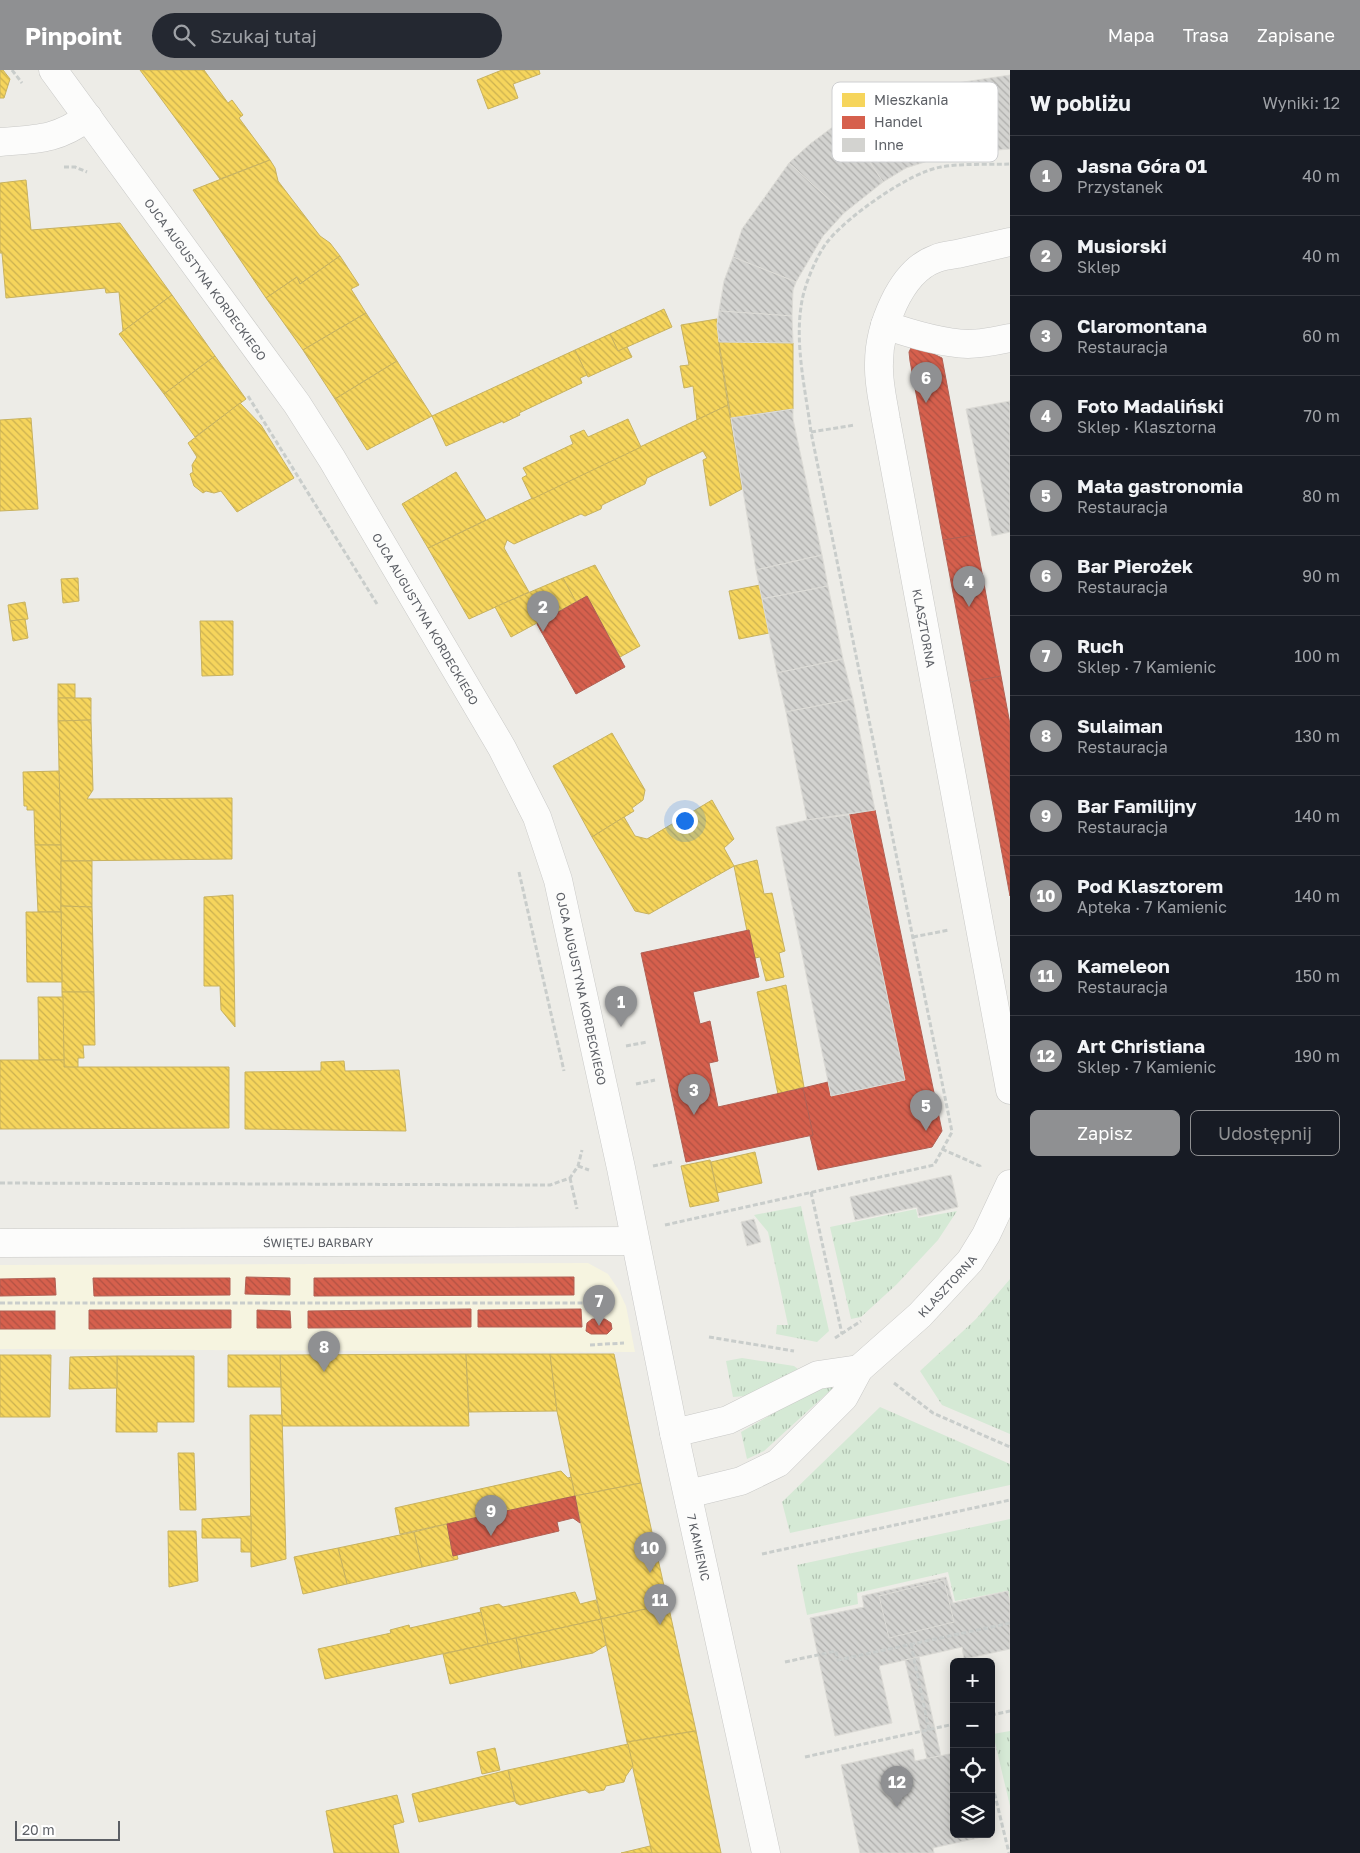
<!DOCTYPE html>
<html lang="pl">
<meta charset="utf-8">
<style>
:root{--surface:#171b24;--page:#242831;--text:#f1f3f6;--muted:#9ea1a6;--line:#363941;--accent:#8f9092}
body{margin:0;font-family:"Golos Text",sans-serif;background:var(--page);color:var(--text)}
.controls{position:absolute;right:15px;bottom:15px;display:grid;overflow:hidden;border-radius:8px;box-shadow:0 2px 12px #0003}
.controls button{width:45px;height:45px;display:grid;place-items:center;padding:0;border:0;border-bottom:1px solid var(--line);background:var(--surface);color:var(--text);font:25px sans-serif}
.scale{position:absolute;left:15px;bottom:12px;width:105px;box-sizing:border-box;padding-left:5px;border:2px solid #5c5f65;border-top:0;font-size:14px;line-height:18px;white-space:nowrap;color:#5c5f65;-webkit-text-stroke:4px #fff;paint-order:stroke}
.you{position:absolute;left:684px;top:750px;width:18px;height:18px;margin:-12px;border:4px solid #fff;border-radius:50%;background:#1a73e8;box-shadow:0 0 0 8px #1a73e833}
.badge{display:grid;place-items:center;width:32px;height:32px;border-radius:50%;background:var(--accent);color:#fff;font-size:16px;font-weight:700}
.pin{position:absolute;translate:-50% -41px;filter:drop-shadow(0 1px 2px #0008)}
.pin::after{content:'';position:absolute;top:26px;width:18px;height:15px;background:inherit;clip-path:polygon(0 0,100% 0,50% 100%)}
.list{margin:0;padding:0;list-style:none}
h2{display:flex;justify-content:space-between;align-items:center;height:65px;margin:0;padding:0 20px;font-size:21px}
h2 small{font-size:16px;font-weight:400;color:var(--muted)}
.list li{display:grid;grid-template-columns:32px 1fr auto;gap:15px;align-items:center;box-sizing:border-box;height:80px;padding:0 20px;border-top:1px solid var(--line)}
.list b{display:block;font-size:19px;white-space:nowrap}
.list p{margin:0;font-size:16px;white-space:nowrap;color:var(--muted)}
.list em{font-size:16px;font-style:normal;color:var(--muted)}
.actions{display:flex;gap:10px;padding:15px 20px}
.actions a{flex:1;padding:11px 0;border:1px solid var(--accent);border-radius:8px;text-align:center;font-size:18px;color:var(--accent)}
.actions .main{background:var(--accent);color:#fff}
.icon{flex:none;width:28px;height:28px;fill:none;stroke:currentColor;stroke-width:2;stroke-linecap:round;stroke-linejoin:round}
.map{position:relative;flex:none;width:1010px;height:1783px;overflow:hidden}
header{display:flex;align-items:center;gap:30px;box-sizing:border-box;height:70px;padding:0 25px;background:var(--accent);color:#fff}
header strong{font-size:24px}
nav{display:flex;gap:28px;margin-inline-start:auto;font-size:18px}
.search{width:350px;height:45px;background:var(--page);display:flex;align-items:center;gap:12px;box-sizing:border-box;padding:0 18px;border-radius:28px;color:var(--muted);font-size:19px}
main{display:flex}
aside{flex:1;background:var(--surface)}
.map>svg:first-child{display:block}
.commercial{fill:#f6f4e0}
.grass{fill:url(#grass-tufts)}
.homes{fill:url(#homes-back-hatch);stroke:#c8b25f}
.shops{fill:url(#shops-back-hatch);stroke:#b16054}
.building{fill:url(#building-back-hatch);stroke:#dcdbd6}
.lines{fill:none;stroke-linecap:round;stroke-linejoin:round}
.minor-casing{stroke:#c9c9c7;stroke-width:29}
.path{stroke:#c9cdcb;stroke-width:3;stroke-dasharray:5 2.5;stroke-linecap:butt}
.minor{stroke:#fcfcfb;stroke-width:28}
.labels{text-anchor:middle;dominant-baseline:central;stroke-width:5;stroke-linejoin:round;paint-order:stroke}
.street-label{font-size:12px;fill:#5c5f65;stroke:#fff}
.key{fill:#fff;stroke:#cecfd1;stroke-width:1}
.key-label{font-size:14px;fill:#5c5f65}
</style>
<header>
<strong>Pinpoint</strong>
<div class="search"><svg class="icon" aria-label="search" viewBox="0 0 24 24"><circle cx="10" cy="10" r="6"/><path d="M15 15l6 6"/></svg>Szukaj tutaj</div>
<nav><a>Mapa</a><a>Trasa</a><a>Zapisane</a></nav>
</header>
<main>
<div class="map">
<svg width="1010" height="1783" viewBox="0 0 1010 1783">
<defs>
<pattern id="grass-tufts" width="24" height="20" patternUnits="userSpaceOnUse" patternTransform="scale(1.25)"><rect width="24" height="20" fill="#d5e9d5"/><path d="M3 7l-1-3M5 7V3M7 7l1-3M15 17l-1-3M17 17v-4M19 17l1-3" fill="none" stroke="#b0c0b0"/></pattern>
<pattern id="homes-back-hatch" width="6" height="6" patternUnits="userSpaceOnUse" patternTransform="scale(1.25)"><rect width="6" height="6" fill="#f6d55c"/><path d="M-1 5l2 2M0 0l6 6M5-1l2 2" fill="none" stroke="#cab050"/></pattern>
<pattern id="shops-back-hatch" width="6" height="6" patternUnits="userSpaceOnUse" patternTransform="scale(1.25)"><rect width="6" height="6" fill="#d6604d"/><path d="M-1 5l2 2M0 0l6 6M5-1l2 2" fill="none" stroke="#b15244"/></pattern>
<pattern id="building-back-hatch" width="6" height="6" patternUnits="userSpaceOnUse" patternTransform="scale(1.25)"><rect width="6" height="6" fill="#d3d3d0"/><path d="M-1 5l2 2M0 0l6 6M5-1l2 2" fill="none" stroke="#aeaeac"/></pattern>
</defs>
<rect width="100%" height="100%" fill="#edece7"/>
<path class="commercial" d="M588 1193 608 1204 618 1219 626 1236 635 1282 0 1279V1195Z"/>
<g class="grass">
<path d="M801 1136 829 1261 817 1272 776 1264 777 1255H788L768 1162 754 1145Z"/>
<path d="M916 1139 918 1148 957 1141 938 1170 897 1214 861 1247 851 1249 830 1157Z"/>
<path d="M1010 1209V1364L942 1335 920 1301 976 1249Z"/>
<path d="M742 1288 794 1296 798 1299 745 1326 733 1327 726 1291Z"/>
<path d="M826 1313 833 1318 764 1381 747 1389 741 1362Z"/>
<path d="M880 1337 1010 1394V1415L790 1463 782 1432Z"/>
<path d="M1010 1449V1533L1007 1521 955 1531 948 1502 857 1523 858 1534 807 1545 797 1495Z"/>
<path d="M1010 1661V1736L993 1664Z"/>
</g>
<g class="homes">
<path d="M0 0H3L10 9 4 28H0Z"/>
<path d="M140 0H204L228 33 232 30 243 45 239 48 270 90 220 109Z"/>
<path d="M502 0H539L540 4 513 14 518 28 488 39 477 10Z"/>
<path d="M270 90 275 98 278 111 320 166 330 173 340 186 300 214 297 207 266 228 193 120Z"/>
<path d="M26 110 31 160 120 153 172 225 123 261 119 222 106 223 105 218 6 228 2 183H0V113Z"/>
<path d="M340 186 359 215 351 219 366 243 303 280 266 228 297 207 300 214Z"/>
<path d="M172 225 215 286 164 324 119 264Z"/>
<path d="M664 239 672 257 618 281 610 264Z"/>
<path d="M366 243 397 291 335 329 303 280Z"/>
<path d="M717 249 720 284 728 335 697 350 693 316 684 318 680 296 689 295 681 255Z"/>
<path d="M610 264 618 281 627 277 632 287 588 307 575 280Z"/>
<path d="M719 272 793 273V339L731 348Z"/>
<path d="M575 280 587 305 580 308 582 313 519 343 520 345 503 353V351L446 376 432 346Z"/>
<path d="M215 286 246 329 195 367 164 324Z"/>
<path d="M397 291 432 346 367 380 335 329Z"/>
<path d="M240 333 261 355 294 408 237 442 221 421 214 423 206 421 203 423 194 416 190 404 193 402 192 395 197 387 188 373Z"/>
<path d="M728 335 742 419 710 436 703 390 707 388 703 381 647 408 645 414 602 435 601 439 585 446 581 444 514 474 507 470 504 478 529 522 469 549 428 478Z"/>
<path d="M31 348 38 439 0 441V350Z"/>
<path d="M628 349 641 377 532 429 522 408 527 405 523 398 573 374 570 366 584 360 588 367Z"/>
<path d="M456 402 486 450 428 478 402 434Z"/>
<path d="M595 495 640 576 620 587 587 526 576 532 563 508Z"/>
<path d="M78 508 79 531 63 533 61 509Z"/>
<path d="M563 508 576 532 511 567 495 537Z"/>
<path d="M760 515 769 563 739 569 729 521Z"/>
<path d="M25 532 28 549 10 551 8 535Z"/>
<path d="M25 549 28 568 13 571 10 551Z"/>
<path d="M200 551H233V605L202 606Z"/>
<rect x="58" y="614" width="17" height="14"/>
<path d="M58 628H91V650L58 651Z"/>
<path d="M91 650 93 720 87 729 232 728V789L61 791 58 651Z"/>
<path d="M612 663 645 720 643 730 632 738 634 741 592 767 553 696Z"/>
<path d="M59 701 61 775H35L34 740H27V736H24L23 702Z"/>
<path d="M712 730 734 769 724 778 734 796 649 844 635 841 592 767 624 747 635 766 647 769Z"/>
<path d="M35 775H61V842H38Z"/>
<path d="M757 790 764 824 772 823 785 881 779 883 784 907 766 911 760 887 755 888 749 860 747 861 734 796Z"/>
<path d="M61 791H92V837L61 836Z"/>
<path d="M233 825 235 957 221 940 220 916H204V827Z"/>
<path d="M61 836 92 837 94 922H62Z"/>
<path d="M26 842H61L62 912H27Z"/>
<path d="M786 915 804 1017 778 1024 757 922Z"/>
<path d="M62 922H94L95 975H83L84 988H78V998L64 997Z"/>
<path d="M38 927H63L64 990H39Z"/>
<path d="M0 990H64V997H229V1058L0 1059Z"/>
<path d="M344 991 345 1001 399 1000 406 1061 245 1059V1002L321 1001V992Z"/>
<path d="M755 1082 762 1113 717 1123 711 1092Z"/>
<path d="M710 1090 719 1131 690 1137 681 1096Z"/>
<path d="M466 1284 469 1356H282L280 1285Z"/>
<path d="M466 1284H550L557 1341 469 1342Z"/>
<path d="M550 1284H614L641 1413 575 1426 557 1341Z"/>
<path d="M0 1285H51L50 1347H0Z"/>
<path d="M228 1285H280L281 1317H228Z"/>
<path d="M117 1286H194V1352H157V1362H116Z"/>
<path d="M117 1286V1318L69 1319 70 1287Z"/>
<path d="M250 1345H282L286 1489 251 1497Z"/>
<path d="M178 1383H194L196 1440H180Z"/>
<path d="M561 1401 568 1408 571 1407 575 1426 400 1464 395 1438Z"/>
<path d="M641 1413 668 1534 601 1549 575 1426Z"/>
<path d="M251 1446V1482H241V1468H202V1449Z"/>
<path d="M447 1454 453 1486 457 1485 458 1489 422 1497 414 1462Z"/>
<path d="M168 1461H196L198 1511 169 1517Z"/>
<path d="M414 1462 422 1497 347 1514 338 1478Z"/>
<path d="M338 1478 347 1514 303 1524 294 1487Z"/>
<path d="M575 1522 580 1534 596 1530 601 1549 488 1574 480 1538 499 1534 503 1537Z"/>
<path d="M668 1534 696 1661 627 1672 601 1549Z"/>
<path d="M481 1542 488 1574 325 1609 318 1579 391 1563 390 1560 409 1555 410 1558Z"/>
<path d="M601 1549 606 1575 593 1583 522 1598 516 1568Z"/>
<path d="M516 1568 522 1598 450 1614 443 1584Z"/>
<path d="M696 1661 721 1783H652L627 1672Z"/>
<path d="M628 1674 633 1696 626 1706 624 1712 606 1716 604 1720 589 1723 585 1720 520 1735 516 1733 508 1700Z"/>
<path d="M495 1678 500 1700 482 1704 477 1682Z"/>
<path d="M508 1700 515 1731 419 1752 412 1724Z"/>
<path d="M397 1725 404 1752 393 1755 399 1783H334L326 1741Z"/>
<path d="M650 1776 652 1783H621Z"/>
</g>
<g class="shops">
<path d="M913 274 942 288 975 465 943 470 910 291 909 282Z"/>
<path d="M975 465 1001 606 970 612 943 470Z"/>
<path d="M587 526 625 597 576 624 537 554Z"/>
<path d="M1001 606 1010 654V826L970 612Z"/>
<path d="M875 740 942 1061 932 1077 818 1100 810 1066 813 1065 803 1018 828 1012 831 1026 905 1010 849 745Z"/>
<path d="M749 860 759 907 693 922 700 954 710 951 718 991 709 993 718 1037 803 1018 813 1065 686 1092 641 883Z"/>
<path d="M246 1207 290 1208V1225L245 1224Z"/>
<path d="M574 1207V1225L314 1226V1208Z"/>
<path d="M55 1208 56 1225 0 1226V1209Z"/>
<path d="M93 1208H230V1225L94 1226Z"/>
<path d="M471 1239V1257L308 1258V1241Z"/>
<path d="M581 1239 582 1257H478V1240Z"/>
<path d="M89 1240H231V1258L89 1259Z"/>
<path d="M257 1240 290 1241 291 1258H257Z"/>
<rect x="0" y="1241" width="55" height="18"/>
<path d="M592 1249H605L611 1253 612 1259 607 1264H591L586 1261 587 1253Z"/>
<path d="M575 1426 580 1453 573 1448 557 1452 559 1461 453 1486 447 1454Z"/>
<path d="M876 1593 885 1640 850 1647 841 1602Z"/>
<path d="M913 1696 928 1769 881 1779 867 1706Z"/>
</g>
<g class="building">
<path d="M1010 5V79L986 81 931 90 906 98 883 112 842 50 890 27 917 19Z"/>
<path d="M842 50 883 112 844 143 789 93 810 74Z"/>
<path d="M789 93 844 143 823 166 796 212 733 187 742 159Z"/>
<path d="M733 187 796 212 793 220 792 246 719 241 724 211Z"/>
<path d="M719 241 792 246 793 273 719 272 717 255Z"/>
<path d="M1010 331V462L992 466 966 339Z"/>
<path d="M793 339V349L822 485 756 500 731 348Z"/>
<path d="M822 485 828 516 762 529 756 500Z"/>
<path d="M828 516 843 589 777 603 762 529Z"/>
<path d="M843 589 853 629 786 642 777 603Z"/>
<path d="M853 629 875 740 807 750 786 642Z"/>
<path d="M849 745 905 1010 831 1026 776 757 807 750Z"/>
<path d="M951 1105 958 1137 919 1146 917 1137 855 1150 850 1127Z"/>
<path d="M754 1149 761 1172 747 1176 741 1152Z"/>
<path d="M946 1507 953 1533 1008 1521 1010 1533V1579L964 1589 962 1577 879 1596 892 1653 835 1666 810 1548 864 1537 862 1526Z"/>
<path d="M944 1510 954 1552 889 1568 879 1526Z"/>
<path d="M919 1587 941 1686 927 1689 905 1590Z"/>
<path d="M913 1679 915 1691 954 1683V1764H986L987 1766 933 1778 934 1783H860L841 1695Z"/>
</g>
<g class="lines">
<defs>
<g id="minor">
<path id="s1" d="M53 0 297 334 332 389 502 678 537 747 558 810 621 1098 674 1363 766 1783"/>
<path d="M0 72C37 69 57 70 88 47"/>
<path id="s2" d="M1010 172C992 176 975 180 957 184 950 185 942 186 935 189 900 202 879 258 879 293 878 312 883 331 886 350L1010 1020"/>
<path d="M885 255C911 264 940 273 968 274 982 274 996 271 1010 268"/>
<path id="s3" d="M0 1173 635 1171"/>
<path d="M674 1363 728 1350 818 1305 859 1299"/>
<path id="s4" d="M688 1424 741 1411 778 1393 844 1327 859 1299 920 1245 970 1191 986 1165 1010 1114"/>
</g>
</defs>
<use href="#minor" class="minor-casing"/>
<g class="path">
<path d="M12 0 22 13"/>
<path d="M64 97H75L87 102"/>
<path d="M248 326 377 534"/>
<path d="M811 362 855 355"/>
<path d="M519 802 564 1001"/>
<path d="M913 867 949 860"/>
<path d="M626 976 647 972"/>
<path d="M636 1014 655 1010"/>
<path d="M942 1079 980 1096V1099"/>
<path d="M578 1096 589 1100"/>
<path d="M653 1096 672 1092"/>
<path d="M570 1108 577 1139"/>
<path d="M0 1113 550 1115 570 1108 578 1096 582 1080"/>
<path d="M811 1122 842 1264"/>
<path d="M665 1155 934 1095 952 1062 811 362C806 323 795 277 801 237 803 218 816 186 828 171 848 146 910 102 941 97 963 93 988 95 1010 94"/>
<path d="M0 1233H615"/>
<path d="M709 1267 794 1281"/>
<path d="M835 1268 861 1251"/>
<path d="M590 1275 624 1273"/>
<path d="M894 1313 933 1343 1010 1377"/>
<path d="M762 1484 1010 1430"/>
<path d="M911 1574 929 1660"/>
<path d="M785 1592 836 1581 838 1590 1010 1553"/>
<path d="M991 1645 1010 1641"/>
<path d="M805 1687 954 1654"/>
<path d="M991 1709 1009 1783"/>
</g>
<use href="#minor" class="minor"/>
</g>
<g class="labels">
<g class="street-label">
<text stroke="none"><textPath href="#s1" startOffset="259">OJCA AUGUSTYNA KORDECKIEGO</textPath></text>
<text stroke="none"><textPath href="#s1" startOffset="664">OJCA AUGUSTYNA KORDECKIEGO</textPath></text>
<text stroke="none"><textPath href="#s2" startOffset="470">KLASZTORNA</textPath></text>
<text stroke="none"><textPath href="#s1" startOffset="1069">OJCA AUGUSTYNA KORDECKIEGO</textPath></text>
<text stroke="none"><textPath href="#s3" startOffset="318">ŚWIĘTEJ BARBARY</textPath></text>
<text stroke="none"><textPath href="#s4" startOffset="342">KLASZTORNA</textPath></text>
<text stroke="none"><textPath href="#s1" startOffset="1640">7 KAMIENIC</textPath></text>
</g>
</g>
<rect x="832" y="12" width="166" height="80" rx="8" class="key"/>
<rect x="842" y="23" width="23" height="14" fill="#f6d55c"/>
<rect x="842" y="46" width="23" height="13" fill="#d6604d"/>
<rect x="842" y="68" width="23" height="14" fill="#d3d3d0"/>
<g class="key-label">
<text x="874" y="35">Mieszkania</text>
<text x="874" y="57">Handel</text>
<text x="874" y="80">Inne</text>
</g>
</svg>
<div class="controls">
<button>+</button>
<button>−</button>
<button><svg class="icon" aria-label="locate" viewBox="0 0 24 24"><circle cx="12" cy="12" r="6"/><path d="M12 2v4M12 18v4M2 12h4M18 12h4"/></svg></button>
<button><svg class="icon" aria-label="layers" viewBox="0 0 24 24"><path d="M12 4l9 5-9 5-9-5zM3 14l9 5 9-5"/></svg></button>
</div>
<div class="scale">20 m</div>
<div class="you"></div>
<div class="pin badge" style="left:621px;top:957px">1</div>
<div class="pin badge" style="left:543px;top:562px">2</div>
<div class="pin badge" style="left:694px;top:1045px">3</div>
<div class="pin badge" style="left:969px;top:537px">4</div>
<div class="pin badge" style="left:926px;top:1061px">5</div>
<div class="pin badge" style="left:926px;top:333px">6</div>
<div class="pin badge" style="left:599px;top:1256px">7</div>
<div class="pin badge" style="left:324px;top:1302px">8</div>
<div class="pin badge" style="left:491px;top:1466px">9</div>
<div class="pin badge" style="left:650px;top:1503px">10</div>
<div class="pin badge" style="left:660px;top:1555px">11</div>
<div class="pin badge" style="left:897px;top:1737px">12</div>
</div>
<aside>
<h2>W pobliżu<small>Wyniki: 12</small></h2>
<ul class="list">
<li><span class="badge">1</span><div><b>Jasna Góra 01</b><p>Przystanek</p></div><em>40 m</em></li>
<li><span class="badge">2</span><div><b>Musiorski</b><p>Sklep</p></div><em>40 m</em></li>
<li><span class="badge">3</span><div><b>Claromontana</b><p>Restauracja</p></div><em>60 m</em></li>
<li><span class="badge">4</span><div><b>Foto Madaliński</b><p>Sklep · Klasztorna</p></div><em>70 m</em></li>
<li><span class="badge">5</span><div><b>Mała gastronomia</b><p>Restauracja</p></div><em>80 m</em></li>
<li><span class="badge">6</span><div><b>Bar Pierożek</b><p>Restauracja</p></div><em>90 m</em></li>
<li><span class="badge">7</span><div><b>Ruch</b><p>Sklep · 7 Kamienic</p></div><em>100 m</em></li>
<li><span class="badge">8</span><div><b>Sulaiman</b><p>Restauracja</p></div><em>130 m</em></li>
<li><span class="badge">9</span><div><b>Bar Familijny</b><p>Restauracja</p></div><em>140 m</em></li>
<li><span class="badge">10</span><div><b>Pod Klasztorem</b><p>Apteka · 7 Kamienic</p></div><em>140 m</em></li>
<li><span class="badge">11</span><div><b>Kameleon</b><p>Restauracja</p></div><em>150 m</em></li>
<li><span class="badge">12</span><div><b>Art Christiana</b><p>Sklep · 7 Kamienic</p></div><em>190 m</em></li>
</ul>
<div class="actions"><a class="main">Zapisz</a><a>Udostępnij</a></div>
</aside>
</main>
